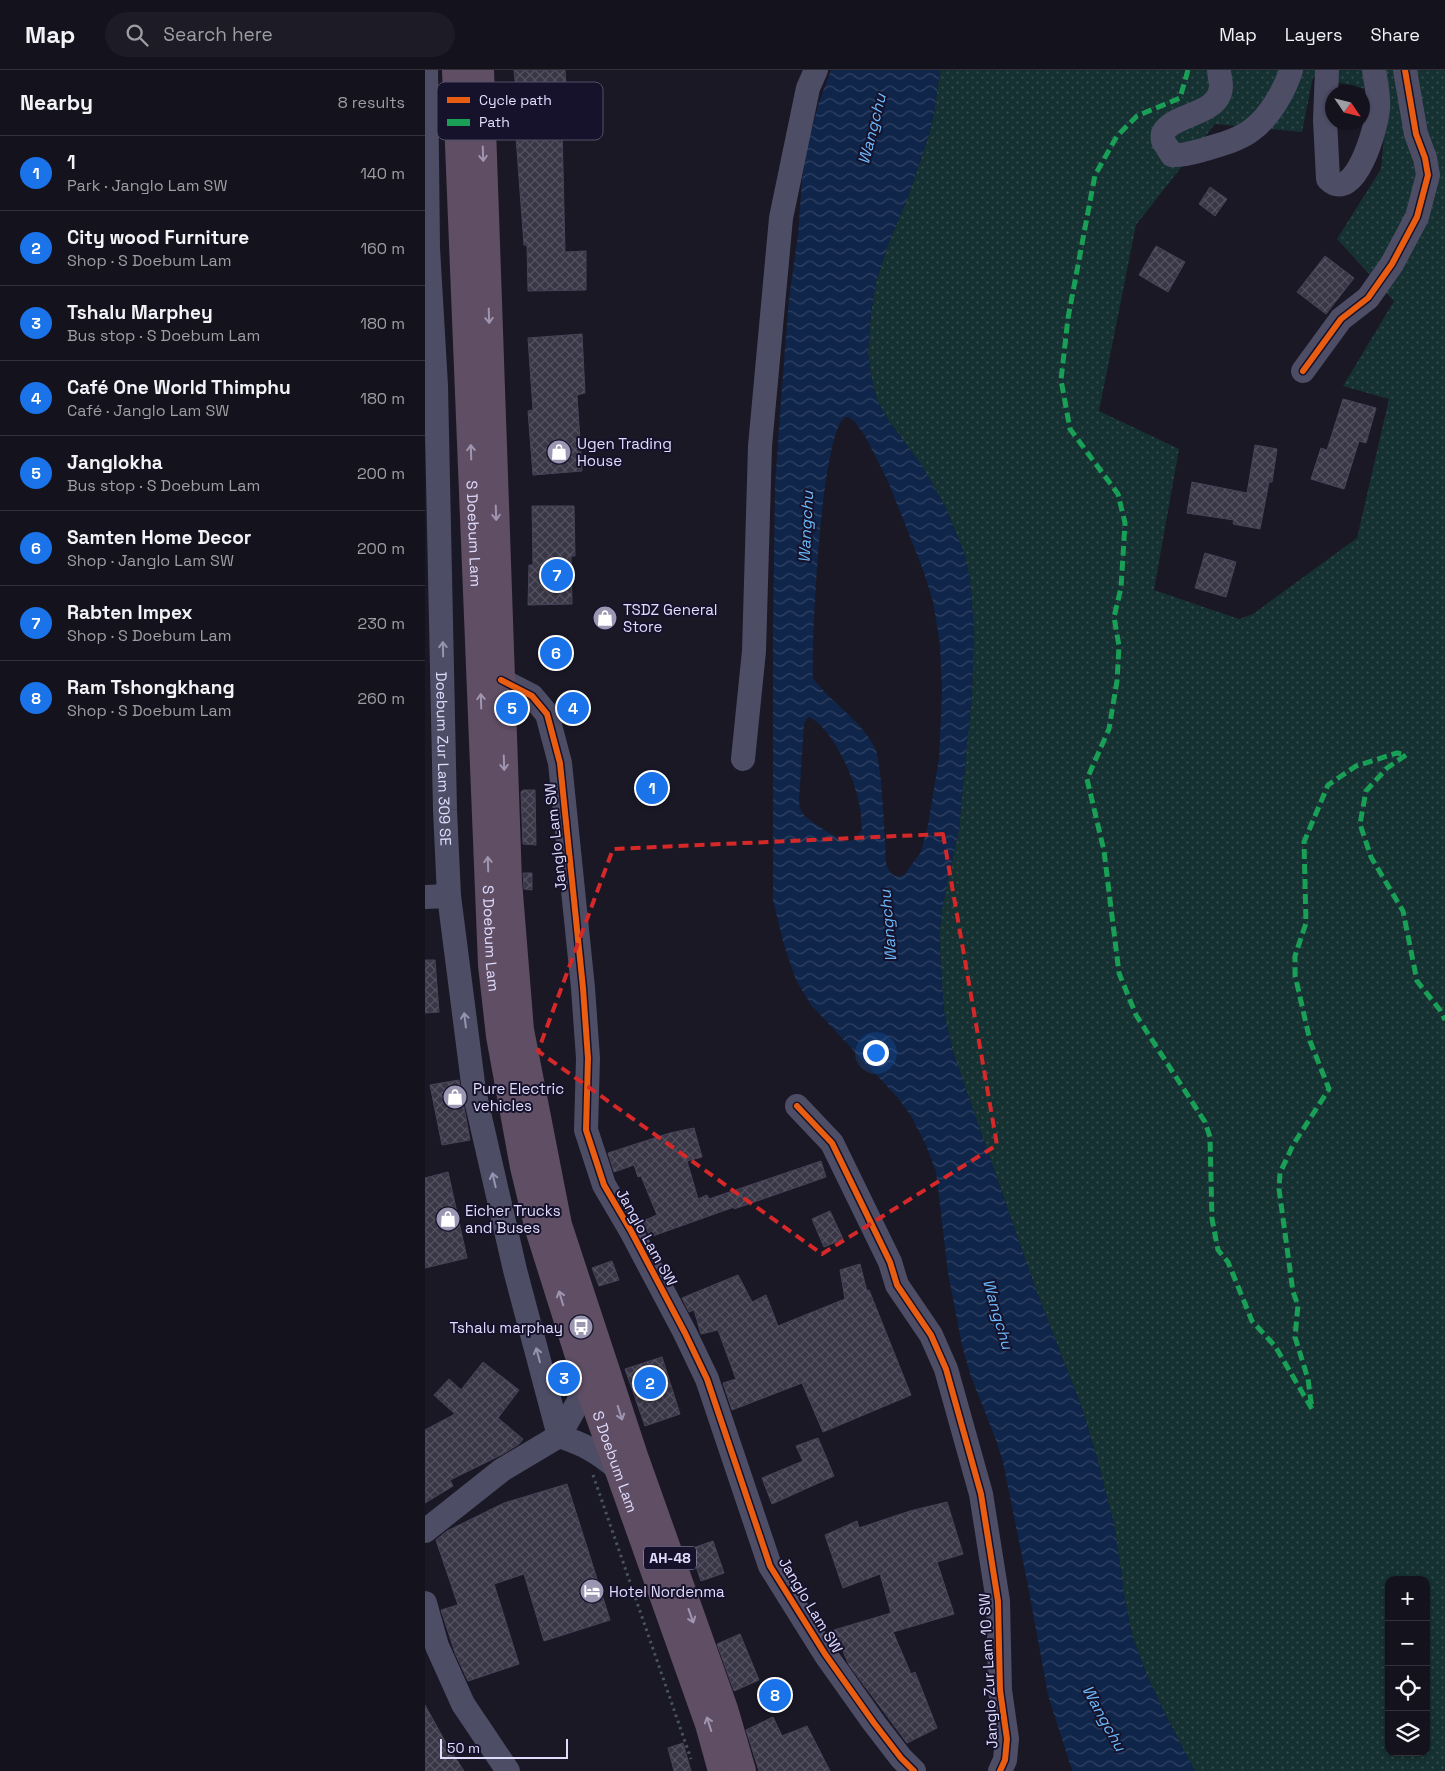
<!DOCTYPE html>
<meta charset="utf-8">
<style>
:root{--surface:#14121c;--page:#1d1b25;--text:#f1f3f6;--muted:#9d9ea3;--line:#33323b;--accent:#1a73e8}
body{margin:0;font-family:"Space Grotesk",sans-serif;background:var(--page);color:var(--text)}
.controls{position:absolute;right:15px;bottom:15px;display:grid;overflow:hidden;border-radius:10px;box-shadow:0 1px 4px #0004}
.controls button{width:45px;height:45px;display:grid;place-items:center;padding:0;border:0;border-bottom:1px solid var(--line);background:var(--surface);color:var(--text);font:25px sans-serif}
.compass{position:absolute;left:900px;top:15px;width:45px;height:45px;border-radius:50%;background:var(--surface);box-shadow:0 1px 4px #0004;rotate:125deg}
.scale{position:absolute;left:15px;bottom:12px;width:128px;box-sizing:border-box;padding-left:5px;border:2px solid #e0dcfe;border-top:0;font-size:14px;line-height:18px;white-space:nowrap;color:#e0dcfe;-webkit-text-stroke:4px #16122b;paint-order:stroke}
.you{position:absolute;left:450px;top:982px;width:18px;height:18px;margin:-12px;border:4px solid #fff;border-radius:50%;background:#1a73e8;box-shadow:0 0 0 8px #1a73e833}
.badge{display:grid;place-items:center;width:32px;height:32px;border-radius:50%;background:var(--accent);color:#fff;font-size:16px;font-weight:700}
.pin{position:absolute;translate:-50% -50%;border:2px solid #fff;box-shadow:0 1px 5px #0006}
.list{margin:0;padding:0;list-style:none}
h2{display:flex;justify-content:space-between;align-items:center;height:65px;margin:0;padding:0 20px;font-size:21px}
h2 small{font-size:16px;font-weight:400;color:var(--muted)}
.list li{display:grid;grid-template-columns:32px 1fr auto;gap:15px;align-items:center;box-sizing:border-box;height:75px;padding:0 20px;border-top:1px solid var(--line)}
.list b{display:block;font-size:19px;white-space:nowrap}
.list p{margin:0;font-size:16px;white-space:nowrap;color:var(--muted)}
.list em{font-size:16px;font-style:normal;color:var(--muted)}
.icon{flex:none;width:28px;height:28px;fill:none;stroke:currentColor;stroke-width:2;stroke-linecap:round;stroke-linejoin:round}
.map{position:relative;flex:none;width:1020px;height:1701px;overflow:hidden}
header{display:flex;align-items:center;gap:30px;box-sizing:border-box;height:70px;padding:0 25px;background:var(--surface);border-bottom:1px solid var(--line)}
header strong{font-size:24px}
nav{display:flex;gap:28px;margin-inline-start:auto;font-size:18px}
.search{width:350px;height:45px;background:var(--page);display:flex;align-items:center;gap:12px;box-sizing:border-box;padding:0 18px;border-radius:28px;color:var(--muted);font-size:19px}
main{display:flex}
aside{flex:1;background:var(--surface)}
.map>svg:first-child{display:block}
.grass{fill:url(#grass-dots);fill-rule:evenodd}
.water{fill:url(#water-waves);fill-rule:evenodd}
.building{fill:url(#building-cross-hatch);stroke:#474358}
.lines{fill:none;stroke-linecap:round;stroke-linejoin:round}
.path{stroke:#485463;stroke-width:3;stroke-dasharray:2.5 4;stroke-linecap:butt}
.minor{stroke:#4e4d66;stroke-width:24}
.highway{stroke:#5f4e64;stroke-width:28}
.quiet{stroke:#1a9f57;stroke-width:5;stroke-dasharray:10 5;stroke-linecap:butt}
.cycleway-casing{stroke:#16122b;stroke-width:9}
.cycleway{stroke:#e95d12;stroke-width:6}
.oneway{stroke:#a095b1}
.oneway2{stroke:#9794b2}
.marked{fill:none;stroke:#d62828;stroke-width:4;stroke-dasharray:10 6;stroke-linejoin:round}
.labels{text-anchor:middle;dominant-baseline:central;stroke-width:4;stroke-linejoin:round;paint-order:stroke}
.shield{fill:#16122b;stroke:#a39fbf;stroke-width:1}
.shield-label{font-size:14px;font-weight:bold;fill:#e0dcfe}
.poi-label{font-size:15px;fill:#e0dcfe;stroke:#16122b;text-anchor:start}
.street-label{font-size:15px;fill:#e0dcfe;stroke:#16122b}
.water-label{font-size:16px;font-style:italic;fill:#6cbafc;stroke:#16122b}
.key{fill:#16122b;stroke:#534f6a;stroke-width:1}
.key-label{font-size:14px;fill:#e0dcfe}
</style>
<header>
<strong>Map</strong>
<div class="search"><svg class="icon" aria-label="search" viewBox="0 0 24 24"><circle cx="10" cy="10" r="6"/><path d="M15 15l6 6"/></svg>Search here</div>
<nav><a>Map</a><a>Layers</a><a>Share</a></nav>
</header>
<main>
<aside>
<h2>Nearby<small>8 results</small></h2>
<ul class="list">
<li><span class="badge">1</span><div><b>1</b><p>Park · Janglo Lam SW</p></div><em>140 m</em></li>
<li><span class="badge">2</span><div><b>City wood Furniture</b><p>Shop · S Doebum Lam</p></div><em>160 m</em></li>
<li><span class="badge">3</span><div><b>Tshalu Marphey</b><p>Bus stop · S Doebum Lam</p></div><em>180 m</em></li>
<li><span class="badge">4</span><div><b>Café One World Thimphu</b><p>Café · Janglo Lam SW</p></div><em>180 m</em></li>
<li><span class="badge">5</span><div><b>Janglokha</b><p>Bus stop · S Doebum Lam</p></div><em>200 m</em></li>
<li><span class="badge">6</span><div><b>Samten Home Decor</b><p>Shop · Janglo Lam SW</p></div><em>200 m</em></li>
<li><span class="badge">7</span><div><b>Rabten Impex</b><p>Shop · S Doebum Lam</p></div><em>230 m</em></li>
<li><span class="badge">8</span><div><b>Ram Tshongkhang</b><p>Shop · S Doebum Lam</p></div><em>260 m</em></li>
</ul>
</aside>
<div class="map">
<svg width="1020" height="1701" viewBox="0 0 1020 1701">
<defs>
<pattern id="grass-dots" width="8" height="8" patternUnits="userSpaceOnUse" patternTransform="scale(1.25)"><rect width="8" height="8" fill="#163132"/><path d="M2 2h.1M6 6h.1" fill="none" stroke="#384e51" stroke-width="1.8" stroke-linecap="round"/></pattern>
<pattern id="water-waves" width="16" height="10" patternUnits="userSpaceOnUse" patternTransform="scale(1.25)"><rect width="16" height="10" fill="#0f254a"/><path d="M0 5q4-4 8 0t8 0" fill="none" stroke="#324465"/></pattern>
<pattern id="building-cross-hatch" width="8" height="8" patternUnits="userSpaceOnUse" patternTransform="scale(1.25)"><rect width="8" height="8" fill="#393646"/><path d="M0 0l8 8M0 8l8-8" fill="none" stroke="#555262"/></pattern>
</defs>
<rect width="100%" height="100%" fill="#1a1825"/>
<path class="grass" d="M515 0H1020V1701H770L740 1644 721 1603 707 1565 700 1529 689 1454 673 1392 657 1338 611 1220 528 982 519 942 514 868 517 839 534 759 547 622 549 559 545 510 540 485 520 436 496 394 463 350 452 330 446 306 443 282 446 243 451 212 463 175 483 127 504 65 509 44ZM888 7 963 24 956 99 912 169 969 231 918 316 964 329 932 468 828 544 814 549 729 520 754 379 674 341 711 155 790 54 877 62ZM964 1510H1001V1682H964Z"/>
<path class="water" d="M406 0H515L509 44 504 65 483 127 463 175 451 212 446 243 443 282 446 306 452 330 463 350 496 394 520 436 540 485 545 510 549 559 547 622 534 759 517 839 514 868 519 942 528 982 611 1220 657 1338 673 1392 689 1454 700 1529 707 1565 721 1603 740 1644 770 1701H648L645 1694 623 1625 604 1521 578 1392 571 1370 545 1304 537 1275 523 1203 511 1101 500 1073 486 1046 473 1028 386 935 371 910 359 875 348 830V565L350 415 356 330 364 229 373 165 377 110 382 78 393 35ZM420 347H424L430 352 440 366 462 409 497 497 508 531 515 574 517 623 514 688 503 755 496 782 479 805 473 807C466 805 463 800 461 793 460 765 458 738 456 711 454 700 454 684 448 674 433 648 405 632 388 608 386 572 396 362 420 347ZM384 647C407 658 428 705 433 729 436 739 436 749 437 760 434 765 429 772 422 771 414 770 384 751 379 745 375 741 374 735 374 730L379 654 381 649Z"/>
<g class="building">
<path d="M89 0H140L144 58H137L140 182 161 181V220L103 221 102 175H99L91 67 96 68Z"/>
<path d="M785 117 802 129 790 146 774 134Z"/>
<path d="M731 176 760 192 743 222 714 205Z"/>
<path d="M900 186 929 208 901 244 872 222Z"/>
<path d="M157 264 160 323 152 325 157 401 108 405 103 341 108 340 103 268Z"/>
<path d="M918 329 951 338 941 373 934 371 919 419 886 409 896 378 902 380Z"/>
<path d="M830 375 852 379 847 412H844L835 459 808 454 809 450 762 443 767 412 822 423Z"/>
<path d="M107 436H149L150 486H146L147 534 103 535 104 495H108Z"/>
<path d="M780 483 811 492 801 527 770 518Z"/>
<path d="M98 720H110L111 775 98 774 96 722Z"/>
<path d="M98 803H107V820L99 819Z"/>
<path d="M0 890H10L14 942 0 943Z"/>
<path d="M34 1010 45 1070 17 1075 5 1015Z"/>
<path d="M269 1058 277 1087 262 1091 273 1129 282 1125 284 1129 396 1091 401 1107 309 1139V1137L225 1167 218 1151 232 1145 216 1106 213 1107 209 1095 189 1102 183 1083 245 1063Z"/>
<path d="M23 1102 42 1188 0 1198V1108Z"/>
<path d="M405 1141 418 1169 399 1177 387 1149Z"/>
<path d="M187 1191 194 1210 174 1216 167 1198Z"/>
<path d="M435 1194 442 1221 444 1220 486 1325 398 1362 377 1313 307 1340 298 1313 311 1309 293 1260 276 1264 269 1240 264 1242 257 1228 313 1205 327 1232 341 1225 353 1256 420 1229 415 1200Z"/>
<path d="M237 1287 255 1344 220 1356 200 1299Z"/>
<path d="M58 1292 94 1320 73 1348 98 1369 94 1374 78 1384 25 1410 28 1416 0 1433V1360L30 1344 9 1325 24 1309 36 1320Z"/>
<path d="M393 1368 409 1406 347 1434 337 1408 378 1391 371 1376Z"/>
<path d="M142 1414 185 1550 119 1571 99 1504 69 1514 94 1594 43 1611 30 1583 16 1540 33 1535 11 1470 22 1461 79 1433Z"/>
<path d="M522 1432 538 1484 512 1492 529 1544 468 1562 486 1604 490 1602 512 1658 482 1673 424 1595 409 1560 466 1543 455 1504 418 1518 400 1465 432 1451 434 1458 485 1441Z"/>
<path d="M288 1471 299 1503 276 1511 265 1479Z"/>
<path d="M315 1564 334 1610 309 1621 292 1574Z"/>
<path d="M349 1611 361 1633 349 1640 338 1618Z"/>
<path d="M0 1635 21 1673 39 1701H0Z"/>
<path d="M348 1647 357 1666 382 1656 405 1701H334L321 1660Z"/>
<path d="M258 1673 266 1701H249L243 1678Z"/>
</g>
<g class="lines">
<path class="path" d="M168 1405 266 1689"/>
<g class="minor">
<path id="s1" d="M1 0 3 178 11 316 20 740 24 826 49 1021 90 1200 134 1366"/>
<path d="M794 0C794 5 796 11 796 16 795 46 748 43 738 63 737 66 738 69 738 71L747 85C759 86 770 82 781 79 797 74 816 69 828 59 845 46 860 20 866 0"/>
<path d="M902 0 900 50 903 109C930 136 952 56 953 38 954 26 951 12 949 0"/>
<path d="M878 301 916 249 943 228 967 194 992 147 1003 105 1000 88 991 64 980 0"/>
<path d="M76 610 107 626 122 644 135 693 158 918 163 988 161 1060 179 1115 206 1161 260 1263 282 1309 345 1496 400 1584 449 1653 476 1688 489 1701"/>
<path d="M318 689 329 581 335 376 356 148 383 18 391 0"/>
<path d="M0 827 24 826"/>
<path d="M372 1036 407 1073 465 1192 472 1215 506 1265 521 1299 556 1424 573 1531 575 1620 582 1669 580 1690 575 1701"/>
<path d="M134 1366C160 1375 172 1381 193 1399"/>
<path d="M0 1461 77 1400 134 1366 155 1329 161 1308"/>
<path d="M0 1533 12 1576 38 1634 83 1701"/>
</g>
<g class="highway">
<path id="s2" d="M31 0 67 895 75 966 99 1097 114 1159 161 1308 284 1654 297 1701"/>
<path d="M55 0 83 811 95 960 133 1155 209 1386 299 1639 317 1701"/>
</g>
<path class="quiet" d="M763 0 755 28 712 46 692 66 670 105 643 248 636 310 645 359 693 424 700 453 696 518 689 547 694 576 692 611 684 659 662 709 679 781 694 903 711 945 780 1052 785 1067 787 1149 793 1180 803 1192 827 1251 850 1276 887 1339 883 1309 870 1267 873 1235 868 1222 854 1119 855 1103 868 1075 904 1019 885 971 870 905V886L881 853 879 772 903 715 931 696 972 683 981 685 962 698 941 721 935 754 946 787 978 841 992 911 1015 940 1020 950"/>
<defs>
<g id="cycleway">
<path d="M878 301 916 249 943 228 967 194 992 147 1003 105 1000 88 991 64 980 0"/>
<path d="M76 610 107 626 122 644 135 693 158 918 163 988 161 1060 179 1115 206 1161 260 1263 282 1309 345 1496 400 1584 449 1653 476 1688 489 1701"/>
<path d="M372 1036 407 1073 465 1192 472 1215 506 1265 521 1299 556 1424 573 1531 575 1620 582 1669 580 1690 575 1701"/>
</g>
</defs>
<use href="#cycleway" class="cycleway-casing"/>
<use href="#cycleway" class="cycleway"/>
</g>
<defs><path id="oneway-shaft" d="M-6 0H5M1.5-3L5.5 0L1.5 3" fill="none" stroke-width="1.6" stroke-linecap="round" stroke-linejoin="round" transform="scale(1.25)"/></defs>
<g class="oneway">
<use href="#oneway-shaft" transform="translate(58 84) rotate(88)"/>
<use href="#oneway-shaft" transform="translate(64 246) rotate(88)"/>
<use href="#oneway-shaft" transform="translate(46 382) rotate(-92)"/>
<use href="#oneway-shaft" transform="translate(71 443) rotate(88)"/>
<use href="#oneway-shaft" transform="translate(56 631) rotate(-92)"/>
<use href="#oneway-shaft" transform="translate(79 693) rotate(88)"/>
<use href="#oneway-shaft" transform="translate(63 794) rotate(-92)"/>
<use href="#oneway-shaft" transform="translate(136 1228) rotate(-107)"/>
<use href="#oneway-shaft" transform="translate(195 1343) rotate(72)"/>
<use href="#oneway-shaft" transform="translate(266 1546) rotate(70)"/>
<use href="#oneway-shaft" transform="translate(284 1654) rotate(-108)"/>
</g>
<g class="oneway2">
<use href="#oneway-shaft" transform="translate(18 579) rotate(-91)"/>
<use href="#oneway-shaft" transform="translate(40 950) rotate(-97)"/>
<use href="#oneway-shaft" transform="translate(69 1110) rotate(-103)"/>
<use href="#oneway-shaft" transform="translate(113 1285) rotate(-105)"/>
</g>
<path class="marked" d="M518 764 572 1075 397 1184 113 981 188 779Z"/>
<defs>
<symbol id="shop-disc" viewBox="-11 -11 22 22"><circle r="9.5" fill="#9b97b2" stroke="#16122b"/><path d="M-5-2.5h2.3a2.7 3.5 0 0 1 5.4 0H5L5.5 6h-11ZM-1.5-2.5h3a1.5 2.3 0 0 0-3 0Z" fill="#fff"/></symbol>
<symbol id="bus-disc" viewBox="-11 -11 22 22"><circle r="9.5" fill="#9b97b2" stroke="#16122b"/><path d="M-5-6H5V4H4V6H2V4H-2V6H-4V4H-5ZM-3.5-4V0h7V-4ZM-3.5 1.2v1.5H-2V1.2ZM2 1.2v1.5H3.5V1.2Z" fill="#fff"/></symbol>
<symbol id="hotel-disc" viewBox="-11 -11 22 22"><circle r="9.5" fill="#9b97b2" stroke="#16122b"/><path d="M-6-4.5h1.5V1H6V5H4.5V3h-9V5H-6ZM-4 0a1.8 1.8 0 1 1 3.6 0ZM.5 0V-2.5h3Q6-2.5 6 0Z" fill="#fff"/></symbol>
</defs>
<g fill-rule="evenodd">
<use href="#shop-disc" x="120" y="368" width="28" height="28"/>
<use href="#shop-disc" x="166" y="534" width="28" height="28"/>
<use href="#shop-disc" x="16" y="1013" width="28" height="28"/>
<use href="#shop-disc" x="9" y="1135" width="28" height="28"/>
<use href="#bus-disc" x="142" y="1243" width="28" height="28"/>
<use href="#hotel-disc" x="153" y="1507" width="28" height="28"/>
</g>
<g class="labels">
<rect class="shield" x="219" y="1476.5" width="52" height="23" rx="4"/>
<g class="shield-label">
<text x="245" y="1488">AH-48</text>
</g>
<g class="poi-label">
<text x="152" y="373">Ugen Trading<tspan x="152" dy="17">House</tspan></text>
<text x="198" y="539">TSDZ General<tspan x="198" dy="17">Store</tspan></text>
<text x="48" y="1018">Pure Electric<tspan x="48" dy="17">vehicles</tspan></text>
<text x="40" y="1140">Eicher Trucks<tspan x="40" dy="17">and Buses</tspan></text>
<text x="138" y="1257" text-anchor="end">Tshalu marphay</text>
<text x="184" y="1521">Hotel Nordenma</text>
</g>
<g class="street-label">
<text stroke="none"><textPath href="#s2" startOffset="464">S Doebum Lam</textPath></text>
<text stroke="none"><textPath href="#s1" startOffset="689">Doebum Zur Lam 309 SE</textPath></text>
<text transform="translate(130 767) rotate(-96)">Janglo Lam SW</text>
<text stroke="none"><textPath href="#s2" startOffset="869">S Doebum Lam</textPath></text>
<text transform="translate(222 1167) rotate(61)">Janglo Lam SW</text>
<text stroke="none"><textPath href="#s2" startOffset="1409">S Doebum Lam</textPath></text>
<text transform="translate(386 1535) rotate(59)">Janglo Lam SW</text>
<text transform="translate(563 1601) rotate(-93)">Janglo Zur Lam 10 SW</text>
</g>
<g class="water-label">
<text transform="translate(447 59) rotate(-76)">Wangchu</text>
<text transform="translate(381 457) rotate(-87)">Wangchu</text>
<text transform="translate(463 856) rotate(-95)">Wangchu</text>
<text transform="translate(573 1244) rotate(74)">Wangchu</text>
<text transform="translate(679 1648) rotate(61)">Wangchu</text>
</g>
</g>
<rect x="12" y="12" width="166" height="58" rx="8" class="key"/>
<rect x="22" y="27" width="23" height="6" fill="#e95d12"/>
<rect x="22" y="49" width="23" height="7" fill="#1a9f57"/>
<g class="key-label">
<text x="54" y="35">Cycle path</text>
<text x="54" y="57">Path</text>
</g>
</svg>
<div class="controls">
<button>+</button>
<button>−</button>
<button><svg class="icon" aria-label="locate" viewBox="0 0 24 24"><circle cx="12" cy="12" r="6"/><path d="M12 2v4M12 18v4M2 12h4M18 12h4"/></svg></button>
<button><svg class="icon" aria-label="layers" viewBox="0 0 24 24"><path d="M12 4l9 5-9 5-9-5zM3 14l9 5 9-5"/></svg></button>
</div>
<svg class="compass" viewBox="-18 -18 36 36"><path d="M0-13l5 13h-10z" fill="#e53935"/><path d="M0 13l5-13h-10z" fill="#9d9ea3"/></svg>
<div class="scale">50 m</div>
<div class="you"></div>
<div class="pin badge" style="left:227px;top:718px">1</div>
<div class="pin badge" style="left:225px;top:1313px">2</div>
<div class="pin badge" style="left:139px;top:1308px">3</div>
<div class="pin badge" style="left:148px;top:638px">4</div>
<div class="pin badge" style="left:87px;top:638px">5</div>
<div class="pin badge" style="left:131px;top:583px">6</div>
<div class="pin badge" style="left:132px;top:505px">7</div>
<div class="pin badge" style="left:350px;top:1625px">8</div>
</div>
</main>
